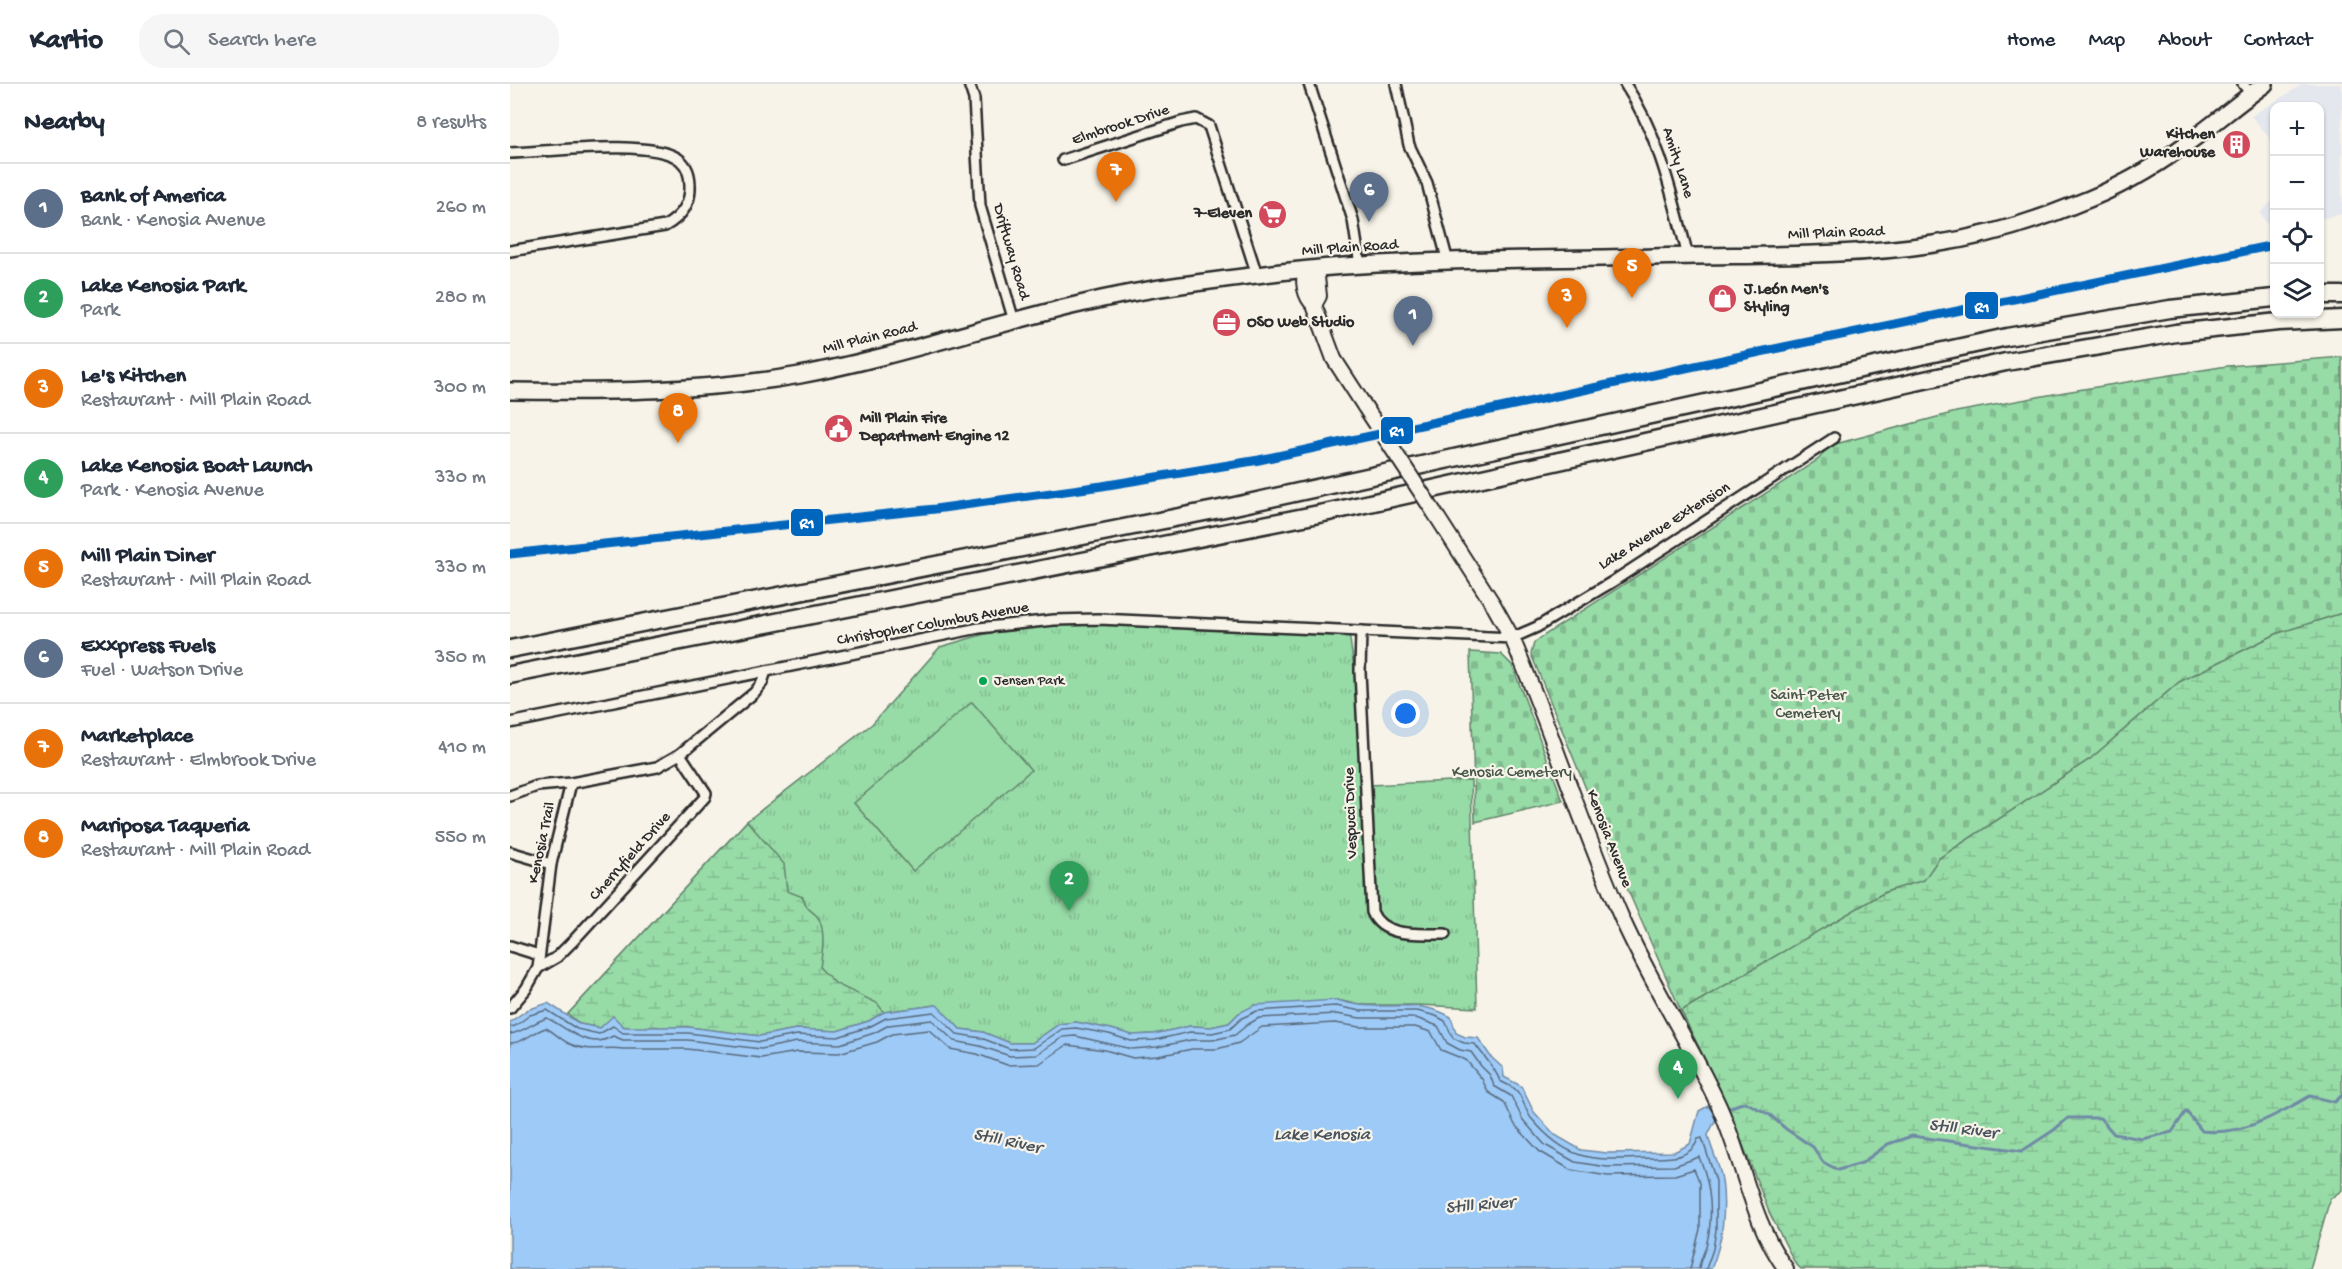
<!DOCTYPE html>
<meta charset="utf-8">
<style>
:root{--surface:#fff;--page:#f6f6f7;--text:#1f2937;--muted:#747a83;--line:#e0e1e3;--accent:#111827}
body{margin:0;font-family:"Gochi Hand",sans-serif;background:var(--page);color:var(--text)}
.controls{position:absolute;right:18px;top:18px;display:grid;overflow:hidden;border-radius:12px;box-shadow:0 2px 4px #0004}
.controls button{width:54px;height:54px;display:grid;place-items:center;padding:0;border:0;border-bottom:2px solid var(--line);background:var(--surface);color:var(--text);font:30px sans-serif}
.you{position:absolute;left:896px;top:630px;width:21px;height:21px;margin:-15px;border:4px solid #fff;border-radius:50%;background:#1a73e8;box-shadow:0 0 0 9px #1a73e833}
.badge{display:grid;place-items:center;width:39px;height:39px;border-radius:50%;background:var(--accent);color:#fff;font-size:20px;font-weight:700}
.pin{position:absolute;translate:-50% -50px;filter:drop-shadow(0 2px 3px #0008)}
.pin::after{content:'';position:absolute;top:32px;width:21px;height:18px;background:inherit;clip-path:polygon(0 0,100% 0,50% 100%)}
.list{margin:0;padding:0;list-style:none}
h2{display:flex;justify-content:space-between;align-items:center;height:78px;margin:0;padding:0 24px;font-size:26px}
h2 small{font-size:20px;font-weight:400;color:var(--muted)}
.list li{display:grid;grid-template-columns:39px 1fr auto;gap:18px;align-items:center;box-sizing:border-box;height:90px;padding:0 24px;border-top:2px solid var(--line)}
.list b{display:block;font-size:22px;white-space:nowrap}
.list p{margin:0;font-size:20px;white-space:nowrap;color:var(--muted)}
.list em{font-size:20px;font-style:normal;color:var(--muted)}
.icon{flex:none;width:33px;height:33px;fill:none;stroke:currentColor;stroke-width:2;stroke-linecap:round;stroke-linejoin:round}
.map{position:relative;flex:none;width:1832px;height:1185px;overflow:hidden}
header{display:flex;align-items:center;gap:36px;box-sizing:border-box;height:84px;padding:0 30px;background:var(--surface);border-bottom:2px solid var(--line)}
header strong{font-size:28px}
nav{display:flex;gap:33px;margin-inline-start:auto;font-size:21px}
.search{width:420px;height:54px;background:var(--page);display:flex;align-items:center;gap:15px;box-sizing:border-box;padding:0 21px;border-radius:24px;color:var(--muted);font-size:22px}
main{display:flex}
aside{flex:1;background:var(--surface)}
.map>svg:first-child{display:block}
.built{fill:#e4e7ed}
.grass{fill:url(#grass-tufts);stroke:#618369;stroke-width:1.5}
.wetland{fill:url(#wetland-marsh);stroke:#618369;stroke-width:1.5}
.cemetery{fill:url(#cemetery-stones);stroke:#618369;stroke-width:1.5}
.pitch{fill:#97dba7;stroke:#618369;stroke-width:1.5}
.water{fill:#9ecaf7;stroke:#708aa5;stroke-width:1.5}
.lines{fill:none;stroke-linecap:round;stroke-linejoin:round}
.shore{stroke:#596b7d;stroke-width:1.5}
.stream{stroke:#708aa5;stroke-width:3}
.street-casing{stroke:#2b2b2b;stroke-width:14}
.secondary-casing{stroke:#2b2b2b;stroke-width:18}
.primary-casing{stroke:#2b2b2b;stroke-width:20}
.highway-casing{stroke:#2b2b2b;stroke-width:21}
.street{stroke:#f7f3e8;stroke-width:9}
.secondary{stroke:#f7f3e8;stroke-width:14}
.primary{stroke:#f7f3e8;stroke-width:15}
.highway{stroke:#f7f3e8;stroke-width:16}
.secondary-bridge-casing{stroke:#2b2b2b;stroke-width:18;stroke-linecap:butt}
.secondary-bridge{stroke:#f7f3e8;stroke-width:14}
.rail-1-casing{stroke:#f7f3e8;stroke-width:14}
.rail-1{stroke:#0065bd;stroke-width:9}
.bus-dot{fill:#00a651;stroke:#f7f3e8;stroke-width:2}
.labels{text-anchor:middle;dominant-baseline:central;stroke-width:4.5;stroke-linejoin:round;paint-order:stroke}
.bus-label{font-size:14px;fill:#2b2b2b;stroke:#f7f3e8;text-anchor:start}
.street-label{font-size:16px;fill:#2b2b2b;stroke:#f7f3e8}
.poi-label{font-size:16px;font-weight:bold;fill:#2b2b2b;stroke:#f7f3e8;text-anchor:start}
.park-label{font-size:16px;fill:#46574a;stroke:#f7f3e8}
.water-label{font-size:18px;font-style:italic;fill:#48535e;stroke:#f7f3e8}
.line-badge{stroke:#f7f3e8;stroke-width:2}
.badge-label{font-size:16px;text-anchor:middle;font-weight:bold;fill:#fff}
</style>
<header>
<strong>Kartio</strong>
<div class="search"><svg class="icon" aria-label="search" viewBox="0 0 24 24"><circle cx="10" cy="10" r="6"/><path d="M15 15l6 6"/></svg>Search here</div>
<nav><a>Home</a><a>Map</a><a>About</a><a>Contact</a></nav>
</header>
<main>
<aside>
<h2>Nearby<small>8 results</small></h2>
<ul class="list">
<li><span class="badge" style="background:#5c6f8a">1</span><div><b>Bank of America</b><p>Bank · Kenosia Avenue</p></div><em>260 m</em></li>
<li><span class="badge" style="background:#2e9e5b">2</span><div><b>Lake Kenosia Park</b><p>Park</p></div><em>280 m</em></li>
<li><span class="badge" style="background:#e8710a">3</span><div><b>Le's Kitchen</b><p>Restaurant · Mill Plain Road</p></div><em>300 m</em></li>
<li><span class="badge" style="background:#2e9e5b">4</span><div><b>Lake Kenosia Boat Launch</b><p>Park · Kenosia Avenue</p></div><em>330 m</em></li>
<li><span class="badge" style="background:#e8710a">5</span><div><b>Mill Plain Diner</b><p>Restaurant · Mill Plain Road</p></div><em>330 m</em></li>
<li><span class="badge" style="background:#5c6f8a">6</span><div><b>Exxpress Fuels</b><p>Fuel · Watson Drive</p></div><em>350 m</em></li>
<li><span class="badge" style="background:#e8710a">7</span><div><b>Marketplace</b><p>Restaurant · Elmbrook Drive</p></div><em>410 m</em></li>
<li><span class="badge" style="background:#e8710a">8</span><div><b>Mariposa Taqueria</b><p>Restaurant · Mill Plain Road</p></div><em>550 m</em></li>
</ul>
</aside>
<div class="map">
<svg width="1832" height="1185" viewBox="0 0 1832 1185">
<defs>
<pattern id="grass-tufts" width="24" height="20" patternUnits="userSpaceOnUse" patternTransform="scale(1.5)"><rect width="24" height="20" fill="#97dba7"/><path d="M3 7l-1-3M5 7V3M7 7l1-3M15 17l-1-3M17 17v-4M19 17l1-3" fill="none" stroke="#82bc90"/></pattern>
<pattern id="wetland-marsh" width="20" height="14" patternUnits="userSpaceOnUse" patternTransform="scale(1.5)"><rect width="20" height="14" fill="#97dba7"/><path d="M1 5h8M5 5V1M11 12h8M15 12V8" fill="none" stroke="#82bc90"/></pattern>
<pattern id="cemetery-stones" width="16" height="16" patternUnits="userSpaceOnUse" patternTransform="scale(1.5)"><rect width="16" height="16" fill="#97dba7"/><path d="M2 7V4a2 2 0 0 1 4 0v3zM10 15v-3a2 2 0 0 1 4 0v3z" fill="#82bc90"/></pattern>
</defs>
<rect width="100%" height="100%" fill="#f7f3e8"/>
<filter id="ink" filterUnits="userSpaceOnUse"><feTurbulence type="fractalNoise" baseFrequency=".0167" numOctaves="2"/><feDisplacementMap in="SourceGraphic" scale="12" xChannelSelector="R" yChannelSelector="G"/><feConvolveMatrix kernelMatrix="1 2 1 2 8 2 1 2 1" color-interpolation-filters="sRGB"/></filter>
<g filter="url(#ink)">
<g class="built">
<path d="M1793 0H1832V130L1810 135V22H1764V59L1741 32Z"/>
<path d="M1764 115V145L1761 146 1750 129Z"/>
</g>
<path class="grass" d="M571 532 839 548 860 701 961 696 967 924 908 921H851L827 916 729 929 719 939 701 943 680 942 644 950 622 951 601 945 566 938 549 940 522 959H500L473 948 450 945 426 921 374 928 359 937 58 930 237 737 362 640 430 563 492 545Z"/>
<g class="wetland">
<path d="M1832 529V1106L1820 1115 1800 1185H1291L1285 1179 1259 1128 1217 1020 1171 927 1375 808C1396 802 1417 794 1429 774L1580 675 1669 598 1768 549Z"/>
<path d="M237 737 274 780 277 807 293 813C297 829 303 825 309 835 316 850 312 869 310 884L326 900 367 919 374 928 359 937 327 947 286 945 250 952 178 943 90 944 70 940 58 930Z"/>
</g>
<g class="cemetery">
<path d="M1832 273V529L1768 549 1669 598 1580 675 1429 774 1414 796 1375 808 1171 927 1112 793 1021 570 1024 559 1033 552 1309 375 1318 362 1446 328 1555 308 1717 282Z"/>
<path d="M960 568 991 570 1002 581 1053 717 965 738Z"/>
</g>
<path class="pitch" d="M462 618 521 686 403 787 344 719Z"/>
<path class="water" d="M827 916C834 918 842 920 850 921 884 925 909 915 941 933L946 949 955 953 968 954 981 973 993 984 994 993 1011 1002 1024 1028 1045 1051 1071 1066 1097 1069 1164 1068 1180 1060 1189 1027 1198 1022 1207 1033 1198 1051C1201 1066 1210 1081 1212 1096 1216 1125 1213 1158 1201 1185H0V938L17 926 38 919 70 940 90 944 103 932 114 943H178L250 952 286 945 327 947 359 937 374 928 427 921 450 945 473 948 500 959H522L549 940 566 938 601 945 622 951 644 950 680 942 701 943 719 939 729 929 745 921Z"/>
<g class="lines">
<g class="shore">
<path d="M0 943 5 942 20 931 37 926 67 945 89 950 103 942 113 949H178L250 958 287 951 328 953 361 942 376 934 424 928 447 950 471 954 500 965 524 964 552 945 566 944 599 950 621 957 645 956 680 948 702 949 720 945 732 934 747 927 826 922 851 927H907L926 932 935 937 943 954 954 959 965 960C974 973 985 983 990 997 995 1000 1002 1002 1006 1006 1013 1013 1015 1026 1021 1034 1062 1083 1088 1075 1146 1074 1163 1074 1182 1073 1188 1055L1192 1054 1206 1097V1146L1203 1165 1196 1185"/>
<path d="M0 950C12 949 23 938 37 934 58 944 78 967 103 952L113 956H178L251 965 287 958 330 960 364 949 379 941 422 936 444 957 470 962 500 972 526 971 553 953 565 952 622 965 647 963 681 956H703L725 951 737 941 749 934 826 930 850 934H906L928 942 937 959 950 966 961 968 971 982 980 991 984 1002 1001 1012 1013 1036 1035 1061 1065 1078 1097 1083 1164 1082 1189 1073C1201 1099 1204 1134 1196 1162 1194 1170 1189 1177 1189 1185"/>
<path d="M0 959C14 959 22 948 36 944 44 948 51 956 60 960 78 969 96 962 113 965H177L251 974 288 968 329 969 367 958 382 950 419 946 440 965 467 970 497 981 529 980 557 961 595 966 623 974 648 972 682 965H707L729 959 752 943 825 939 850 943H905L921 948 931 966 956 976 972 995 978 1008 994 1018 1005 1041 1029 1067 1061 1086 1098 1092 1165 1091 1184 1085 1190 1099V1145L1180 1185"/>
</g>
<path class="stream" d="M1213 1026 1235 1018 1260 1031 1276 1045 1303 1063 1313 1078 1328 1086 1352 1079 1378 1060 1402 1052 1512 1067 1544 1046 1558 1034H1590L1604 1050 1632 1055 1662 1048 1676 1027 1692 1047C1733 1052 1766 1031 1800 1012L1825 1018 1832 1011"/>
<defs>
<g id="street">
<path d="M459 0 464 15 470 122 504 237"/>
<path d="M799 0 843 136 850 181"/>
<path d="M886 0 899 61 917 99 938 178"/>
<path d="M1115 0C1150 53 1162 112 1178 172"/>
<path d="M1733 0 1741 10"/>
<path d="M0 69C35 68 144 54 170 76 177 82 180 92 180 101 181 120 171 133 155 142L0 167"/>
<path d="M553 76 671 38 686 35 699 42 747 191"/>
<path d="M851 547 850 588 862 828C873 855 911 849 935 850"/>
<path d="M0 639 469 544 544 536 589 535 1002 554 1027 543 1102 498 1324 354"/>
<path d="M0 712 27 702 61 699 147 683 170 670 244 609 252 599 256 587"/>
<path d="M0 768 41 780"/>
<path d="M0 862 29 871"/>
<path d="M28 884 47 873 64 856 195 713 196 709 170 670"/>
<path d="M0 924 16 905 28 884 41 780 61 699"/>
</g>
<g id="secondary">
<path d="M804 221 809 212 807 193 797 185C791 196 795 213 804 221L824 275 855 323"/>
<path d="M924 428 983 520 1002 554C1042 647 1072 744 1113 837 1141 899 1178 956 1207 1018 1233 1072 1240 1136 1276 1185"/>
</g>
<path id="primary" d="M0 307C97 308 195 308 290 291 418 267 541 218 671 201 731 193 791 184 852 181 948 175 1046 175 1143 173 1236 170 1332 174 1424 160 1472 153 1520 139 1564 121 1604 106 1641 86 1676 60 1703 41 1728 19 1755 0"/>
<g id="highway">
<path d="M1810 211H1832"/>
<path d="M0 565 720 423 1497 253 1660 225 1764 214"/>
<path d="M0 591 819 428 1496 278 1666 249 1768 238 1832 235"/>
</g>
</defs>
<use href="#street" class="street-casing"/>
<use href="#secondary" class="secondary-casing"/>
<use href="#primary" class="primary-casing"/>
<use href="#highway" class="highway-casing"/>
<use href="#street" class="street"/>
<use href="#secondary" class="secondary"/>
<use href="#primary" class="primary"/>
<use href="#highway" class="highway"/>
<defs>
<path id="secondary-bridge" d="M855 323 924 428"/>
</defs>
<use href="#secondary-bridge" class="secondary-bridge-casing"/>
<use href="#secondary-bridge" class="secondary-bridge"/>
<defs>
<path id="rail-1" d="M0 470 425 425 592 402 749 376 1250 268 1764 161"/>
</defs>
<use href="#rail-1" class="rail-1-casing"/>
<use href="#rail-1" class="rail-1"/>
</g>
</g>
<defs>
<symbol id="building-disc" viewBox="-11 -11 22 22"><circle r="9.5" fill="#d1495b" stroke="#f7f3e8"/><path d="M-4-6H4V6H1V3H-1V6H-4ZM-2.5-4.3h1.7v1.8h-1.7ZM.8-4.3h1.7v1.8H.8ZM-2.5-1h1.7V.8h-1.7ZM.8-1h1.7V.8H.8Z" fill="#fff"/></symbol>
<symbol id="supermarket-disc" viewBox="-11 -11 22 22"><circle r="9.5" fill="#d1495b" stroke="#f7f3e8"/><path d="M-6-5.5h2.5l.6 2H6L4.5 2H-2.5L-4.4-4H-6ZM-1.5 3.2a1.3 1.3 0 1 0 .1 0ZM3 3.2a1.3 1.3 0 1 0 .1 0Z" fill="#fff"/></symbol>
<symbol id="shop-disc" viewBox="-11 -11 22 22"><circle r="9.5" fill="#d1495b" stroke="#f7f3e8"/><path d="M-5-2.5h2.3a2.7 3.5 0 0 1 5.4 0H5L5.5 6h-11ZM-1.5-2.5h3a1.5 2.3 0 0 0-3 0Z" fill="#fff"/></symbol>
<symbol id="office-disc" viewBox="-11 -11 22 22"><circle r="9.5" fill="#d1495b" stroke="#f7f3e8"/><path d="M-6-3h4V-5.5h4V-3h4V5H-6ZM-1-4.5V-3h2v-1.5ZM-6 0V1H6V0Z" fill="#fff"/></symbol>
<symbol id="civic-disc" viewBox="-11 -11 22 22"><circle r="9.5" fill="#d1495b" stroke="#f7f3e8"/><path d="M-.6-6.5H3V-4.5H.6V-3L4-1V1h2V6H-6V1h2V-1L-.6-3ZM-1.2 2.5V6h2.4V2.5Z" fill="#fff"/></symbol>
</defs>
<g fill-rule="evenodd">
<use href="#building-disc" x="1710" y="44" width="33" height="33"/>
<use href="#supermarket-disc" x="746" y="114" width="33" height="33"/>
<use href="#shop-disc" x="1196" y="198" width="33" height="33"/>
<use href="#office-disc" x="700" y="222" width="33" height="33"/>
<use href="#civic-disc" x="312" y="328" width="33" height="33"/>
</g>
<circle class="bus-dot" cx="473" cy="597" r="5"/>
<g class="labels">
<g class="bus-label">
<text x="484" y="597">Jensen Park</text>
</g>
<g class="street-label">
<text transform="translate(611 42) rotate(-18)">Elmbrook Drive</text>
<text transform="translate(1167 79) rotate(72)">Amity Lane</text>
<text transform="translate(1326 150) rotate(-2)">Mill Plain Road</text>
<text transform="translate(840 165) rotate(-4)">Mill Plain Road</text>
<text transform="translate(500 168) rotate(74)">Driftway Road</text>
<text transform="translate(360 255) rotate(-14)">Mill Plain Road</text>
<text transform="translate(1155 443) rotate(-32)">Lake Avenue Extension</text>
<text transform="translate(423 541) rotate(-10)">Christopher Columbus Avenue</text>
<text transform="translate(842 729) rotate(-92)">Vespucci Drive</text>
<text transform="translate(1098 755) rotate(69)">Kenosia Avenue</text>
<text transform="translate(33 759) rotate(-78)">Kenosia Trail</text>
<text transform="translate(121 773) rotate(-48)">Cherryfield Drive</text>
</g>
<g class="poi-label">
<text x="1705" y="51" text-anchor="end">Kitchen<tspan x="1705" dy="18">Warehouse</tspan></text>
<text x="742" y="130" text-anchor="end">7-Eleven</text>
<text x="1234" y="206">J.León Men's<tspan x="1234" dy="18">Styling</tspan></text>
<text x="737" y="239">OSO Web Studio</text>
<text x="350" y="335">Mill Plain Fire<tspan x="350" dy="18">Department Engine 12</tspan></text>
</g>
<g class="park-label">
<text x="1298" y="612">Saint Peter<tspan x="1298" dy="18">Cemetery</tspan></text>
<text x="1002" y="689">Kenosia Cemetery</text>
</g>
<g class="water-label">
<text transform="translate(1453 1046) rotate(7)">Still River</text>
<text x="812" y="1051">Lake Kenosia</text>
<text transform="translate(497 1058) rotate(12)">Still River</text>
<text transform="translate(970 1122) rotate(-5)">Still River</text>
</g>
</g>
<g class="line-badge">
<rect x="1454" y="207" width="35" height="29" rx="6" fill="#0065bd"/>
<rect x="870" y="332" width="34" height="29" rx="6" fill="#0065bd"/>
<rect x="280" y="424" width="34" height="29" rx="6" fill="#0065bd"/>
</g>
<g class="badge-label">
<text x="1472" y="228">R1</text>
<text x="887" y="352">R1</text>
<text x="297" y="444">R1</text>
</g>
</svg>
<div class="controls">
<button>+</button>
<button>−</button>
<button><svg class="icon" aria-label="locate" viewBox="0 0 24 24"><circle cx="12" cy="12" r="6"/><path d="M12 2v4M12 18v4M2 12h4M18 12h4"/></svg></button>
<button><svg class="icon" aria-label="layers" viewBox="0 0 24 24"><path d="M12 4l9 5-9 5-9-5zM3 14l9 5 9-5"/></svg></button>
</div>
<div class="you"></div>
<div class="pin badge" style="left:903px;top:262px;background:#5c6f8a">1</div>
<div class="pin badge" style="left:559px;top:827px;background:#2e9e5b">2</div>
<div class="pin badge" style="left:1057px;top:244px;background:#e8710a">3</div>
<div class="pin badge" style="left:1168px;top:1015px;background:#2e9e5b">4</div>
<div class="pin badge" style="left:1122px;top:214px;background:#e8710a">5</div>
<div class="pin badge" style="left:859px;top:138px;background:#5c6f8a">6</div>
<div class="pin badge" style="left:606px;top:118px;background:#e8710a">7</div>
<div class="pin badge" style="left:168px;top:359px;background:#e8710a">8</div>
</div>
</main>
